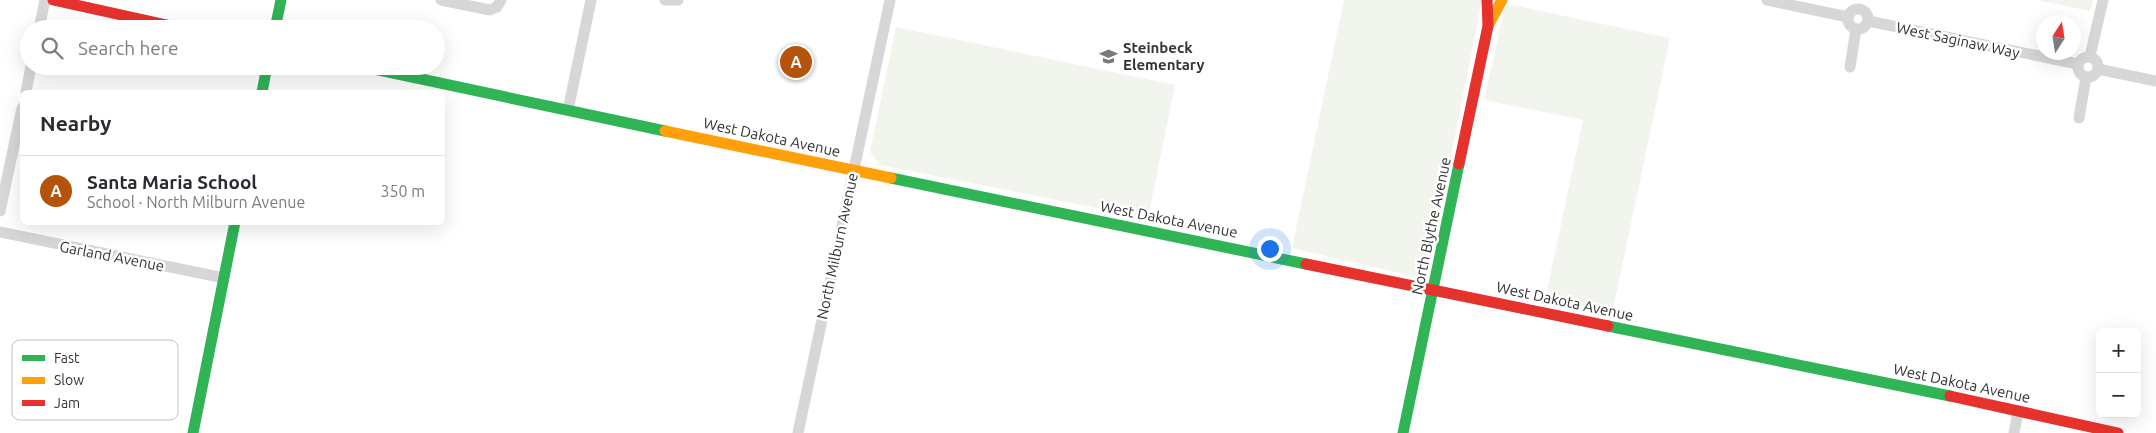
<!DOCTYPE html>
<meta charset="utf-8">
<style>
:root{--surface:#fff;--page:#f2f2f3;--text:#2b2b33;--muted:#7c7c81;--line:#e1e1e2;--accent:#b45309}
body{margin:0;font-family:Ubuntu,sans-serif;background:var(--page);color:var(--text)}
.controls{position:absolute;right:15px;bottom:15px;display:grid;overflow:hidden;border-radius:8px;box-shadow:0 5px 20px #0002}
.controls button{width:45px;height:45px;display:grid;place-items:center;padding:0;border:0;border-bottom:1px solid var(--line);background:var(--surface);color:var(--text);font:25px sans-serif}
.compass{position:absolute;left:2036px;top:15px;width:45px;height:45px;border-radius:50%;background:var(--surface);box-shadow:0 5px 20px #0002;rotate:12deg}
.you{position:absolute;left:1269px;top:248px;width:18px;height:18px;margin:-12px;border:4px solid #fff;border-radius:50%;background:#1a73e8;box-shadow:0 0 0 8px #1a73e833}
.badge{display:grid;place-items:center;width:32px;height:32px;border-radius:50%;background:var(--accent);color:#fff;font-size:16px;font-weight:700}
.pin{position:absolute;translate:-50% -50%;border:2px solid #fff;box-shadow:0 1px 5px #0006}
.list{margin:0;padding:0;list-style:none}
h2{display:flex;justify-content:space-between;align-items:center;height:65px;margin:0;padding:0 20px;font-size:21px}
h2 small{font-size:16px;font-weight:400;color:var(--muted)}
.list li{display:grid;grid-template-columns:32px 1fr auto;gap:15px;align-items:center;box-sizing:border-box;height:70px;padding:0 20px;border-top:1px solid var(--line)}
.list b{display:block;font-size:19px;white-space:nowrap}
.list p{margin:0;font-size:16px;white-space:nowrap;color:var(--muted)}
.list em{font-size:16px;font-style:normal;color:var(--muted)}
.icon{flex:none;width:28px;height:28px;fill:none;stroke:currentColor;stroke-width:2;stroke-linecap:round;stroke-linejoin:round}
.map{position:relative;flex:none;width:2156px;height:433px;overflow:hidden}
.search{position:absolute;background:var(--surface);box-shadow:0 5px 20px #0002;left:20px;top:20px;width:425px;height:55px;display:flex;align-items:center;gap:12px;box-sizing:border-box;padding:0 18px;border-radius:28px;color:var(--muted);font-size:19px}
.panel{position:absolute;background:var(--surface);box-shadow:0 5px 20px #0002;left:20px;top:90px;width:425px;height:135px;border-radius:8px}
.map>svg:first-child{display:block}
.green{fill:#f1f5ed}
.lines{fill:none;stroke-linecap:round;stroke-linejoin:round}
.street{stroke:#d7d7d7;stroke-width:11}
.fast{stroke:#30b455;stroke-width:11}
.slow{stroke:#ff9f0a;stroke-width:11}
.jam{stroke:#e5322d;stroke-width:11}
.labels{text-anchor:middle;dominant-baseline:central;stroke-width:5;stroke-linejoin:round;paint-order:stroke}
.street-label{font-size:15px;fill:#333;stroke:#fff}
.poi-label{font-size:15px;font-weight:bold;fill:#333;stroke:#fff;text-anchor:start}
.key{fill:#fff;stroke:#c2c2c2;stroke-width:1}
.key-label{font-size:14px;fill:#333}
</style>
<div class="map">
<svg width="2156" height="433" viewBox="0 0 2156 433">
<rect width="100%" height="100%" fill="#fff"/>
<g class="green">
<path d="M1344 0H1482L1429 267 1421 274 1412 276 1292 248Z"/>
<path d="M2037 0H2093L2090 11Z"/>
<path d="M1512 5 1670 38 1612 314 1545 300 1583 120 1484 100 1505 7Z"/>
<path d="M896 27 1175 85 1148 218 880 165 870 152Z"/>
</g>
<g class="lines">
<g class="street">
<path d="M441 0 490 10 497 7 501 0"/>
<path d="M665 0H678"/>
<path d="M1767 0 1848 17"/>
<circle cx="1858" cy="19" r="10"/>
<path d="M1868 21 2078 64"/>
<path d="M39 29 45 0"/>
<path d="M2090 56 2103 0"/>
<circle cx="2088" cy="67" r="10"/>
<path d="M1850 67 1856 29"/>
<path d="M2098 69 2156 81"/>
<path d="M26 92 31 66"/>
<path d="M568 110 591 0"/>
<path d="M2079 118 2086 77"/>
<path d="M0 211 22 108"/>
<path d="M0 232 224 278"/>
<path d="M798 433 890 0"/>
<path d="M2014 433 2018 411"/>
</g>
<g class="fast">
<path d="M275 29 281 0"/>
<path d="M360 66 665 131"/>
<path d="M262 92 267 66"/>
<path d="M891 178 1306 264"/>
<path d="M1608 326 1950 396"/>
<path d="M193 433 235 222"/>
<path d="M1403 433 1459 164"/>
</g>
<g class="slow">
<path d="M1488 26 1502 0"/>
<path d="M665 131 891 178"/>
</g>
<g class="jam">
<path d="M53 0 185 29"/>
<path d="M1459 164 1488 26 1487 0"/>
<path d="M1306 264 1608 326"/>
<path d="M1950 396 2118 433"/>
</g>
</g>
<defs>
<symbol id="school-bare" viewBox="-9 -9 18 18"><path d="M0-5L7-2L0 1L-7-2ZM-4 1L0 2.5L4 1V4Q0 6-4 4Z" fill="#7a7a7a" stroke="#fff" stroke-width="2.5" paint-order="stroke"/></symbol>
</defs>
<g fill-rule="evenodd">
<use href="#school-bare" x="1096" y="44" width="25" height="25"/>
</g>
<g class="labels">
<g class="street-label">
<text transform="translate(1958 40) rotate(12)">West Saginaw Way</text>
<text transform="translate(772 137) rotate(12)">West Dakota Avenue</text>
<text transform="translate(1169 219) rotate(11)">West Dakota Avenue</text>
<text transform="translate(1431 226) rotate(-78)">North Blythe Avenue</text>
<text transform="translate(837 246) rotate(-78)">North Milburn Avenue</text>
<text transform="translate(112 256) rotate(11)">Garland Avenue</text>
<text transform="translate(1565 301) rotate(12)">West Dakota Avenue</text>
<text transform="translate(1962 383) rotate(12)">West Dakota Avenue</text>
</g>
<g class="poi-label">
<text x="1123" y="47">Steinbeck<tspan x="1123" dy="17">Elementary</tspan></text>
</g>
</g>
<rect x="12" y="340" width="166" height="80" rx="8" class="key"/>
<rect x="22" y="355" width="23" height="6" fill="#30b455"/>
<rect x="22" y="377" width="23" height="7" fill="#ff9f0a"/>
<rect x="22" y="400" width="23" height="6" fill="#e5322d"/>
<g class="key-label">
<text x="54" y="363">Fast</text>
<text x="54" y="385">Slow</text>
<text x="54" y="408">Jam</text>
</g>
</svg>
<div class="controls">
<button>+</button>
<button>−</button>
</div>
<svg class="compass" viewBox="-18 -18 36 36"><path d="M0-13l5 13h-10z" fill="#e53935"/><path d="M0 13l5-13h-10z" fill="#7c7c81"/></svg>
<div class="you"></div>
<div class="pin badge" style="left:796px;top:62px">A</div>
<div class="search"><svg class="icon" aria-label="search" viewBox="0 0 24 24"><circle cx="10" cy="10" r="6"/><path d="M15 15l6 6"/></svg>Search here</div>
<section class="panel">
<h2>Nearby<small></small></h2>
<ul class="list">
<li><span class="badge">A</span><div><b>Santa Maria School</b><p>School · North Milburn Avenue</p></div><em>350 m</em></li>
</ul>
</section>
</div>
